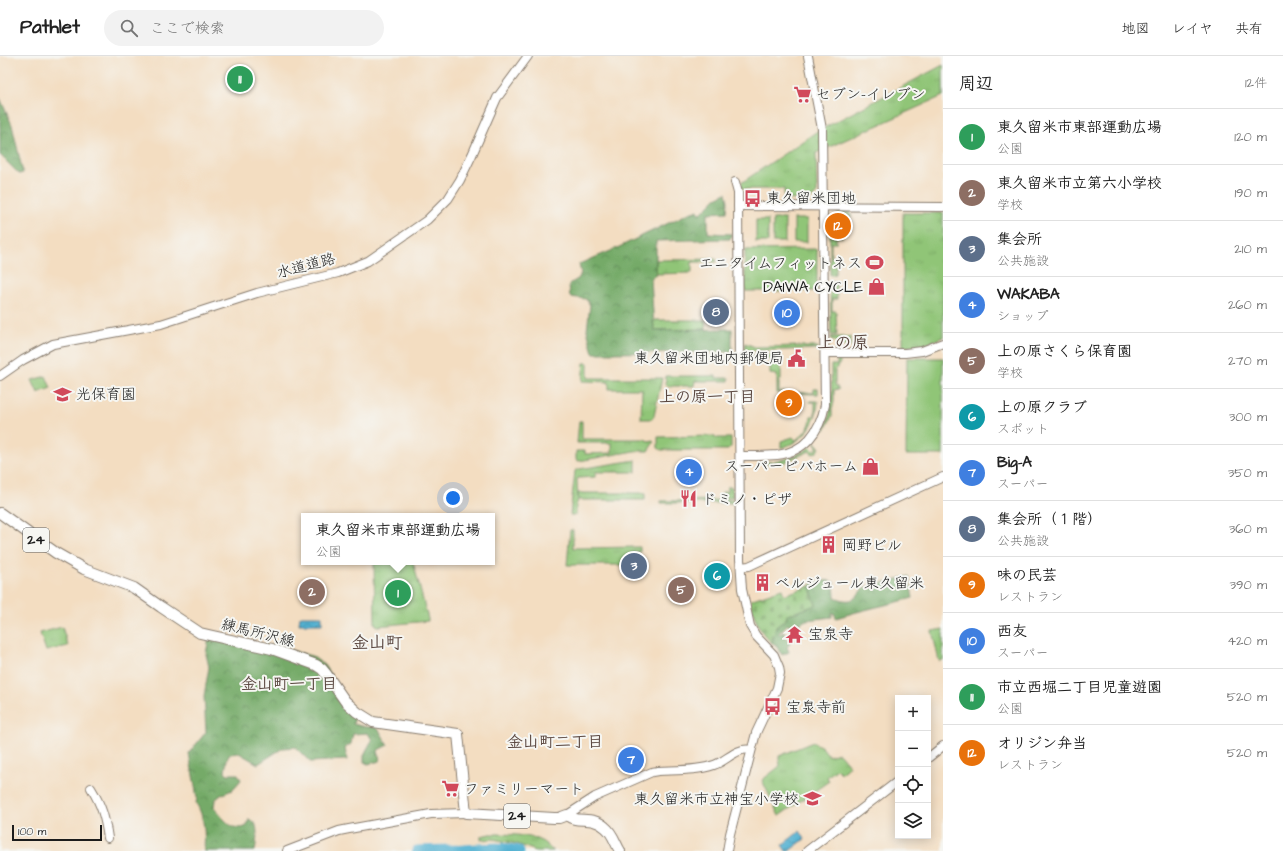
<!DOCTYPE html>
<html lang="ja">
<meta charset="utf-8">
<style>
:root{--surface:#fff;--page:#f2f2f2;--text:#222;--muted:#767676;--line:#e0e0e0;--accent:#d93025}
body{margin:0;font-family:"Architects Daughter","Klee One",sans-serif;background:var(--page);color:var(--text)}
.controls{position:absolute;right:12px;bottom:12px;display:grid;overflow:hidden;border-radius:0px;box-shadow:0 2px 10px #0003}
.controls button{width:36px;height:36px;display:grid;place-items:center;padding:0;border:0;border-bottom:1px solid var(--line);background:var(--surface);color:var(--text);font:20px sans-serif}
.scale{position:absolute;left:12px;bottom:10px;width:90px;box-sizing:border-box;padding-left:4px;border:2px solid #1c1c1c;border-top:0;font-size:11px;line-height:14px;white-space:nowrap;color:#1c1c1c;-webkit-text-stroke:3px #f6f6f2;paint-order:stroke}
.you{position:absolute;left:453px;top:442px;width:14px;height:14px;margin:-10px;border:3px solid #fff;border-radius:50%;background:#1a73e8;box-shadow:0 0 0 6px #1a73e833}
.badge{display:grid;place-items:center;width:26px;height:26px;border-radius:50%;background:var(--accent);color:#fff;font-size:13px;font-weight:700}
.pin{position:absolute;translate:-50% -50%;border:2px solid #fff;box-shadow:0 1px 4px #0006}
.popup{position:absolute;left:301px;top:457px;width:194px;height:52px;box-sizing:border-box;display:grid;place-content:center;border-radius:0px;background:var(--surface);filter:drop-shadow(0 1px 3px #0005);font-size:13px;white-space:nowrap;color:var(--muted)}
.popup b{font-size:15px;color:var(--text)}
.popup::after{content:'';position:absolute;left:50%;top:100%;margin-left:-8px;border:8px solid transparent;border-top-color:var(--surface)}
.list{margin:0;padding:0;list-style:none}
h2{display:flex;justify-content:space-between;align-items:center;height:52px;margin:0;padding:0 16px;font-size:17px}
h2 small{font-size:13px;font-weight:400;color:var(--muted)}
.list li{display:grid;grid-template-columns:26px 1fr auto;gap:12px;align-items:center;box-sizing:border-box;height:56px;padding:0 16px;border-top:1px solid var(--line)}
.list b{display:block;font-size:15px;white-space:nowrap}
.list p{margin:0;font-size:13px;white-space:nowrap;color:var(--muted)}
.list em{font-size:13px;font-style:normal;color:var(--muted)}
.icon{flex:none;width:22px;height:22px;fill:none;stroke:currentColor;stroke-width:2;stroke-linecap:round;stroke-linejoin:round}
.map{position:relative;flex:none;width:943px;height:795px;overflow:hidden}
header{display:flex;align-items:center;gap:24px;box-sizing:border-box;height:56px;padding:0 20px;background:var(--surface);border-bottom:1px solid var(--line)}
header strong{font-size:19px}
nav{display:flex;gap:22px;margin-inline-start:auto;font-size:14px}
.search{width:280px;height:36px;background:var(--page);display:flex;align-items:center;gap:10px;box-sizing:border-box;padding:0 14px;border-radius:22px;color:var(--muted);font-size:15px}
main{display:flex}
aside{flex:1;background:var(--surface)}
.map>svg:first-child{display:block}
.grass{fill:url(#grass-tufts);stroke:#56704a}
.forest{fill:url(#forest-crowns);stroke:#486342}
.cemetery{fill:url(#cemetery-stones);stroke:#56704a}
.garden{fill:#90c577;stroke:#56704a}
.water{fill:url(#water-waves);stroke:#376676}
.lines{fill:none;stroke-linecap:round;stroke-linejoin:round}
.river{stroke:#52b1d1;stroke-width:11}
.minor-casing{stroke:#887c6e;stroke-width:10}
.major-casing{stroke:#887c6e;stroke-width:12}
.minor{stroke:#fff;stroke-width:8}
.major{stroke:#fff;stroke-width:10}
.labels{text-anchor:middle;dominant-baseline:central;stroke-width:4;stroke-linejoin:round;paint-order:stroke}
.shield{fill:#f6f6f2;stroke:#5d5d5c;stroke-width:1}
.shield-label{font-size:14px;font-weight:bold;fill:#1c1c1c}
.poi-label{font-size:15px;fill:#1c1c1c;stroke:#f6f6f2;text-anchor:start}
.street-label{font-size:15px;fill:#1c1c1c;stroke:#f6f6f2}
.neighbourhood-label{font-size:16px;font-weight:bold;fill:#5b4841;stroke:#f6f6f2}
.quarter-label{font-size:17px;font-weight:bold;fill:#5b4841;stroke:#f6f6f2}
</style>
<header>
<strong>Pathlet</strong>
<div class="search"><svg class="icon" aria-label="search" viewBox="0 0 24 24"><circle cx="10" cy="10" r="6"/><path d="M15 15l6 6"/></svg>ここで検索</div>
<nav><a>地図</a><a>レイヤ</a><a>共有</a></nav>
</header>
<main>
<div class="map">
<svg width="943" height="795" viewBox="0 0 943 795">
<defs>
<pattern id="grass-tufts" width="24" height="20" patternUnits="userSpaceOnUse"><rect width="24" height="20" fill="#90c577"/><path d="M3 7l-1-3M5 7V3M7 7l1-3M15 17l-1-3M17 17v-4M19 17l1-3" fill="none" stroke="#7ca966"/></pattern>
<pattern id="forest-crowns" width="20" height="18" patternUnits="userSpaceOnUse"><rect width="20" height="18" fill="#74aa68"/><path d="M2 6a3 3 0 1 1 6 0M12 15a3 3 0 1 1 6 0" fill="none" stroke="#5e8a55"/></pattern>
<pattern id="cemetery-stones" width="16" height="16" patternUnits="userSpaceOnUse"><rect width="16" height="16" fill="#90c577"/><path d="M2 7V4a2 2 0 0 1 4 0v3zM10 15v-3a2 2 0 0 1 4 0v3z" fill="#7ca966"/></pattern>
<pattern id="water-waves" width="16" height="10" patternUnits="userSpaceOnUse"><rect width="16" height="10" fill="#52b1d1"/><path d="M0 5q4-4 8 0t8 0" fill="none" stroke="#438fa9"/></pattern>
</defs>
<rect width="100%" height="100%" fill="#f6f6f2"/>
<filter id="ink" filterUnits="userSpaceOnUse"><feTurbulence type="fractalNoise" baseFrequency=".025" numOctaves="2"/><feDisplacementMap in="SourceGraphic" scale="8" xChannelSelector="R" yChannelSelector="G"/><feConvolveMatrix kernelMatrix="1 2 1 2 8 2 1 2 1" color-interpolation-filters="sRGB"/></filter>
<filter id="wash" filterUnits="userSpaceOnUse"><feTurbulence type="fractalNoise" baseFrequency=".012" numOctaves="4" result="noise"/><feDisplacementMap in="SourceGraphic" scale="16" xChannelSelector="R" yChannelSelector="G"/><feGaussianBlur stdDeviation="0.9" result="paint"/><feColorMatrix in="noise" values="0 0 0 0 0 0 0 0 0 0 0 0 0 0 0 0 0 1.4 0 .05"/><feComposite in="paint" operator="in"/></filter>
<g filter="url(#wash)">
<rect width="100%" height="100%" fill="#f3ddc1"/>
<g class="grass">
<path d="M943 9V40L816 97 817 137 811 143 784 144V133H741V127L816 76Z"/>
<path d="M244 10 252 25 237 34 227 20 229 16 237 12 238 13Z"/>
<path d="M838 156H851V161H846V166H832V181H843L836 182V187H831V201H836V215L834 219H830V164L837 162Z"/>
<path d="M903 157H943V281L924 289 903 291Z"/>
<path d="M817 193V235H745V194Z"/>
<path d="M716 203 717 206H692V217L656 218V204Z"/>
<path d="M830 226H834L836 228 837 243H832V255H836L837 279H831Z"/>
<path d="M653 264H705L706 273 654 274Z"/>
<path d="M831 281H851V290H838L837 286 831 283Z"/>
<path d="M745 287 755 291 804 290V291H818V293L745 295Z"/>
<path d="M746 299H779V302H781V323L779 326V336L814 337V333H818V338L777 337V319L770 318V302H746Z"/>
<path d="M837 302H840V307L835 314V328L839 333 834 334V346L832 353V360L825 374 824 373C834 354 831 330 831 309H837Z"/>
<path d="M584 307H588V322H662L654 360 652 363H641L642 333H609V326L582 325Z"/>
<path d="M46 320 51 332 38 337 32 324Z"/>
<path d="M666 320H716V322H729V325H695L694 330H668L665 328Z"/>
<path d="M810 345H818V346C816 369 804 385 781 392V385L793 381 796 384C805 376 810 373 811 361L815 360V346H810Z"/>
<path d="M579 365H582V383H646L647 385 653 384 654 386 648 395H634L579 405 576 404V395H585V398L612 397V387H577Z"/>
<path d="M715 380V382H731V391L728 394H661L658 392V381Z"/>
<path d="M815 386 820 392 817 396 812 398 810 395 783 407 766 408V406C783 405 796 401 810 391L814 395 818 392 814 387Z"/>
<path d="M636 404V416H596L595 421 579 422 577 423 578 445 576 449V459H570L575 415 579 413Z"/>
<path d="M727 431H732L733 441H727V444H734V447H661V445L722 444V436H727Z"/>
<path d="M578 437H645V444H579Z"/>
<path d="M570 474H573V492L640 491V496H634L633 503H627V509H567Z"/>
<path d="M374 506H413L428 563V565L378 570 375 568Z"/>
<path d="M62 571 68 590 46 595 40 577Z"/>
<path d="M813 686 822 691 829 700 839 697 850 710 841 717 837 713 827 721 829 725 779 760 762 724 780 710 779 700Z"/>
<path d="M490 778C505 778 530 778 543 786 547 789 550 792 553 795H536L517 788 493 783 481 784V780Z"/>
</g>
<g class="forest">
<path d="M0 42 12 69 23 117 19 118 0 99Z"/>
<path d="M726 137 728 145 727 156 708 157V177L732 178 730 183 656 185V219L651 222 654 274 732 273V296L593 297 587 274 590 249 586 243 570 241 569 228 578 223 581 218 579 208 613 194 689 157 698 154 700 158 716 142Z"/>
<path d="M909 520 913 542C887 549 861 554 836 562L834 557H832V561L806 564 799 568 798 566 790 571 788 568 778 578V579L784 576 790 588 787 591 789 596 782 599 776 590 772 587 776 571 786 563V559L816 549 809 530C816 525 826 523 834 526L835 541C842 544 851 547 857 540 861 535 860 534 867 531Z"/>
<path d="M209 582 257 587 286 593 312 600 324 609 356 658 353 668 366 671H375L379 674 388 689 378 694 380 705 368 708 364 706V700L366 695 372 684 368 677 353 678 351 688 345 692 347 704H345L310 706 295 691 283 692 258 708 239 697 230 698 227 703 225 716 228 718H238L241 724 232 734 221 739 215 744 214 751C218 757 227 767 233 771L242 772 247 770 249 763C252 765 256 767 256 770 258 776 256 789 255 795H204C205 779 205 761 196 747L197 742 189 697 206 676 204 640 209 611 206 598Z"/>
</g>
<path class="cemetery" d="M809 530 816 549 787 559 786 563 776 571 772 587C758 575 754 561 750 544L782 533 784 539Z"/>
<g class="garden">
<rect x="773" y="163" width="12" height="23"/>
<rect x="794" y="163" width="13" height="23"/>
<rect x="756" y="164" width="12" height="22"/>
<path d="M907 302H943V399H906Z"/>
<path d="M943 573V604L939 605 932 575Z"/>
</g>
<g class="water">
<path d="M300 560H322V568H299Z"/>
<path d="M800 775 805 783 789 795H786L782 789Z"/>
</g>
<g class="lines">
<path class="river" d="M417 795C432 794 448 794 464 794 486 793 497 790 519 795"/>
</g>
</g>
<g filter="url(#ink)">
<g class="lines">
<defs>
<g id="minor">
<path d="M738 150 943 151"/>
<path d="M825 297H905L922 295 943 287"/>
<path d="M0 320 23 304 53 288 161 268 257 237 338 217 368 205 427 164 448 143 460 124 472 99 497 42 528 0"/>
<path d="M740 400C752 400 765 400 777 399 805 396 820 375 825 349L822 73 808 0"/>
<path d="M741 511 749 510 943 421"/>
<path d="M928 702 943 690"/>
<path d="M91 732C102 750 105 762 108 782"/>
<path d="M567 759 595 741 652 716 658 715C676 714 697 715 714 709 727 705 736 691 751 694"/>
<path d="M287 795 339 775 349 773 431 758 466 757"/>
<path d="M727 795 730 778 756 677 777 632 780 617 779 611 774 599 756 580 750 570 742 533 740 503 738 137 735 126"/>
<path d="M807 795 898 725"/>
</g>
<path id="major" d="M0 457 56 497 84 513 134 532 161 551 200 577 213 580 272 593 316 609 322 613 327 619 345 645 357 656 373 666 458 678 466 757 554 762H559L567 759C576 768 592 759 605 771 613 777 615 787 620 795"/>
</defs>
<use href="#minor" class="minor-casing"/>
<use href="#major" class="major-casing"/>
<use href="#minor" class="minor"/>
<use href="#major" class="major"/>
</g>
</g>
<defs>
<symbol id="supermarket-bare" viewBox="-9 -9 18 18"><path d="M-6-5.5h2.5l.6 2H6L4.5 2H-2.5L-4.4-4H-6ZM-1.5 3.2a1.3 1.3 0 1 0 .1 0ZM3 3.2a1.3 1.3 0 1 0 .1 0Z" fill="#d1495b" stroke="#f6f6f2" stroke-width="2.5" paint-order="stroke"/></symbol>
<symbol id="bus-bare" viewBox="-9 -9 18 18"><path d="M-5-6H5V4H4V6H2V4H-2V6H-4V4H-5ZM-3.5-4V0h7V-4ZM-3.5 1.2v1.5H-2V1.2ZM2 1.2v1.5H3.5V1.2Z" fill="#d1495b" stroke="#f6f6f2" stroke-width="2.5" paint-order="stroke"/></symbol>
<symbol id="stadium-bare" viewBox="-9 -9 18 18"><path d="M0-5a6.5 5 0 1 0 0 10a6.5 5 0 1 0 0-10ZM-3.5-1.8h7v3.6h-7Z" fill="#d1495b" stroke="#f6f6f2" stroke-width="2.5" paint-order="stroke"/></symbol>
<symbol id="shop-bare" viewBox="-9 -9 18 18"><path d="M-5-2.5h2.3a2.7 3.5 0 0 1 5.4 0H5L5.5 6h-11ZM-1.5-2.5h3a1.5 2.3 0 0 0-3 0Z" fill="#d1495b" stroke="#f6f6f2" stroke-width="2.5" paint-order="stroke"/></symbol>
<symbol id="civic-bare" viewBox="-9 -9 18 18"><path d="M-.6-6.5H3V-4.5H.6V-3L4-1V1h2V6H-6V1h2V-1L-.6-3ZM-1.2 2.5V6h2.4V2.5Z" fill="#d1495b" stroke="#f6f6f2" stroke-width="2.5" paint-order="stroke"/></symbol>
<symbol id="school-bare" viewBox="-9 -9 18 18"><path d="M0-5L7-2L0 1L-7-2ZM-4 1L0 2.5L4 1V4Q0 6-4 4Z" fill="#d1495b" stroke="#f6f6f2" stroke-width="2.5" paint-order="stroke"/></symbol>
<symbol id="restaurant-bare" viewBox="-9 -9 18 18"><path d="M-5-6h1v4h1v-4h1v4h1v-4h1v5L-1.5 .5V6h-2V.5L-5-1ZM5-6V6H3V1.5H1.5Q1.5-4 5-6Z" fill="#d1495b" stroke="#f6f6f2" stroke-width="2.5" paint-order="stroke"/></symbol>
<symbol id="building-bare" viewBox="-9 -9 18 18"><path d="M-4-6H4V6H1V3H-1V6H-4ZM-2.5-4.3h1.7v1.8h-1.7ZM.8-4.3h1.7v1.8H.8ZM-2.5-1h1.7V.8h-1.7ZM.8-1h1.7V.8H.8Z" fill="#d1495b" stroke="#f6f6f2" stroke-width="2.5" paint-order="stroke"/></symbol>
<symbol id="temple-bare" viewBox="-9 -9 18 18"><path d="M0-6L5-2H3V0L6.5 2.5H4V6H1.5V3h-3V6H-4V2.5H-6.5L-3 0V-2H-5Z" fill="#d1495b" stroke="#f6f6f2" stroke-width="2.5" paint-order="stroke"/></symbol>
</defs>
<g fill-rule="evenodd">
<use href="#supermarket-bare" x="790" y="26" width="25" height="25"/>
<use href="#bus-bare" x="740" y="130" width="25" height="25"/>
<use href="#stadium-bare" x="862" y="194" width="25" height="25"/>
<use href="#shop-bare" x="864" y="218" width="25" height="25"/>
<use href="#civic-bare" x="784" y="290" width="25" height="25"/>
<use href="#school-bare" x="50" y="326" width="25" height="25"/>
<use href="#shop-bare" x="858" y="398" width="25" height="25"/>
<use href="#restaurant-bare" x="676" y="430" width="25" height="25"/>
<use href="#building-bare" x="816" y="476" width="25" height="25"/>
<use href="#building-bare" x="750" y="514" width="25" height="25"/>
<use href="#temple-bare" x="782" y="566" width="25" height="25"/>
<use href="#bus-bare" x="760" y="638" width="25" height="25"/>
<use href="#supermarket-bare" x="438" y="720" width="25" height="25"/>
<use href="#school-bare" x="800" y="730" width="25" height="25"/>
</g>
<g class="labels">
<g class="shield">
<rect x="23" y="472" width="26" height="24" rx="3"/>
<rect x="504" y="748" width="26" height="24" rx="3"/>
</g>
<g class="shield-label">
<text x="36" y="484">24</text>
<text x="517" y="760">24</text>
</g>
<g class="poi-label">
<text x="816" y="38">セブン-イレブン</text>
<text x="766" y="142">東久留米団地</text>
<text x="862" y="207" text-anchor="end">エニタイムフィットネス</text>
<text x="863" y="231" text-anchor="end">DAIWA CYCLE</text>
<text x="784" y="302" text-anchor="end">東久留米団地内郵便局</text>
<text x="76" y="338">光保育園</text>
<text x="858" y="410" text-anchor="end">スーパービバホーム</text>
<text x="702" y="443">ドミノ・ピザ</text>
<text x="842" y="489">岡野ビル</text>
<text x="775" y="527">ベルジュール東久留米</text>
<text x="808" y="578">宝泉寺</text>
<text x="786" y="651">宝泉寺前</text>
<text x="464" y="733">ファミリーマート</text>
<text x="799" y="743" text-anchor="end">東久留米市立神宝小学校</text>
</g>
<g class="street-label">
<text transform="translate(306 210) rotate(-15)">水道道路</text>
<text transform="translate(258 577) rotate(14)">練馬所沢線</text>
</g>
<g class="neighbourhood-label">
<text x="707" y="341">上の原一丁目</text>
<text x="289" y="628">金山町一丁目</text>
<text x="555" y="686">金山町二丁目</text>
</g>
<g class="quarter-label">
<text x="843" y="287">上の原</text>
<text x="377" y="587">金山町</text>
</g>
</g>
</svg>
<div class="controls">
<button>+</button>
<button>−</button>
<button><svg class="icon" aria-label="locate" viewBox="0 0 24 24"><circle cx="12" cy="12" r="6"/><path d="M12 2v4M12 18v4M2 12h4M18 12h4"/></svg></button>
<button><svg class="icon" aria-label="layers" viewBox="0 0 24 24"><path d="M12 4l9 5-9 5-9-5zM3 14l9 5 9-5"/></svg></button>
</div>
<div class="scale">100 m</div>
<div class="you"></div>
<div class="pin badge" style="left:398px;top:537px;background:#2e9e5b">1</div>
<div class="popup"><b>東久留米市東部運動広場</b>公園</div>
<div class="pin badge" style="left:312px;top:536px;background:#8d6e63">2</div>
<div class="pin badge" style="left:634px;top:510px;background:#5c6f8a">3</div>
<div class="pin badge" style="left:689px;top:416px;background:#3f7fe0">4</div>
<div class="pin badge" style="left:681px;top:534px;background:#8d6e63">5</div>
<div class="pin badge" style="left:717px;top:520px;background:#0f9aa8">6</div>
<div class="pin badge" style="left:631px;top:704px;background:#3f7fe0">7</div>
<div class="pin badge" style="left:716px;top:256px;background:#5c6f8a">8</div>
<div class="pin badge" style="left:789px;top:347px;background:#e8710a">9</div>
<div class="pin badge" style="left:787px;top:257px;background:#3f7fe0">10</div>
<div class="pin badge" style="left:240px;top:23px;background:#2e9e5b">11</div>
<div class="pin badge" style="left:838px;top:170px;background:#e8710a">12</div>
</div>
<aside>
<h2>周辺<small>12件</small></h2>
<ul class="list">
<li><span class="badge" style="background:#2e9e5b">1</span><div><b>東久留米市東部運動広場</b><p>公園</p></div><em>120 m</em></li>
<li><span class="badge" style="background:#8d6e63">2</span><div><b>東久留米市立第六小学校</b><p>学校</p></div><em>190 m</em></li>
<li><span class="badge" style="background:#5c6f8a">3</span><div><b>集会所</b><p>公共施設</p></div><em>210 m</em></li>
<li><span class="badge" style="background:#3f7fe0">4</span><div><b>WAKABA</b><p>ショップ</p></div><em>260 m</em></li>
<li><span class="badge" style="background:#8d6e63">5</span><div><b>上の原さくら保育園</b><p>学校</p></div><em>270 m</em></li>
<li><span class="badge" style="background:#0f9aa8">6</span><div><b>上の原クラブ</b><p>スポット</p></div><em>300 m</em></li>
<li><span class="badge" style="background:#3f7fe0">7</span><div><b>Big-A</b><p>スーパー</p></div><em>350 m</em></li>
<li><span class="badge" style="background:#5c6f8a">8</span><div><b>集会所（１階）</b><p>公共施設</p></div><em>360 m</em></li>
<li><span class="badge" style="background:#e8710a">9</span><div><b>味の民芸</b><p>レストラン</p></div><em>390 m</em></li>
<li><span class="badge" style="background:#3f7fe0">10</span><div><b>西友</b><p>スーパー</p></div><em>420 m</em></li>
<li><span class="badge" style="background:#2e9e5b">11</span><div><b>市立西堀二丁目児童遊園</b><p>公園</p></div><em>520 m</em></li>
<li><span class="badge" style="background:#e8710a">12</span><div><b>オリジン弁当</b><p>レストラン</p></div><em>520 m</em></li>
</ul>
</aside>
</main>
